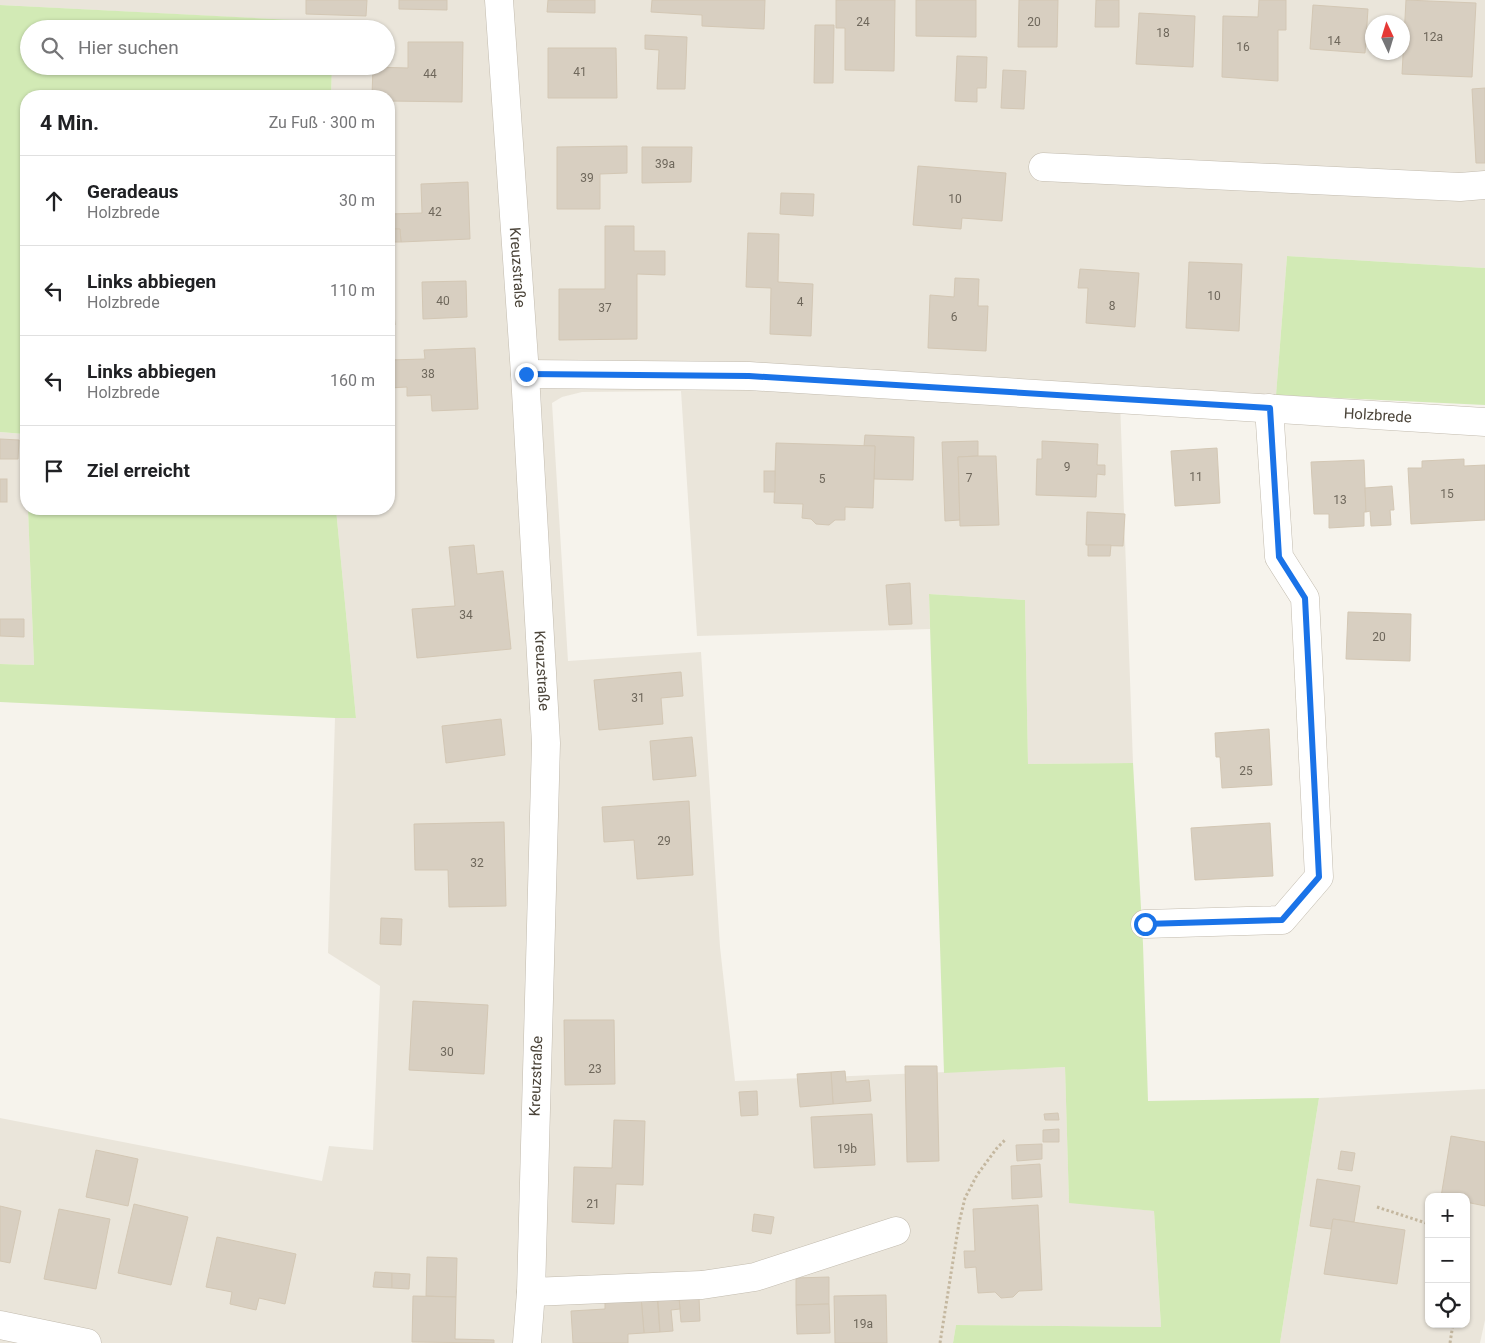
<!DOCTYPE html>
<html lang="de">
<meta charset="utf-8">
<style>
:root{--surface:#fff;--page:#f2f2f2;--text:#202124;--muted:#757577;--line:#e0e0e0}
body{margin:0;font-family:Roboto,sans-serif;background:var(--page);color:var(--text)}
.controls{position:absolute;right:15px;bottom:15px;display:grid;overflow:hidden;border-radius:10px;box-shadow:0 1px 4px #0004}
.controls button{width:45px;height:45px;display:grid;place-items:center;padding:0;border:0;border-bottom:1px solid var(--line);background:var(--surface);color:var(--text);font:25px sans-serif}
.compass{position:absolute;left:1365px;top:15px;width:45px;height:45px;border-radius:50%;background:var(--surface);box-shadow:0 1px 4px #0004;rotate:356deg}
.stop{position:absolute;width:15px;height:15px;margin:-11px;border:4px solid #1a73e8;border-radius:50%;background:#fff}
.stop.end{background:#1a73e8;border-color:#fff;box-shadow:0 1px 5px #0008}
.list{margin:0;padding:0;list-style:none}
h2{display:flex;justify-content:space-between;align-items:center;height:65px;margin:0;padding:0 20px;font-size:21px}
h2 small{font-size:16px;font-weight:400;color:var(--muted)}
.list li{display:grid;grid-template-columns:32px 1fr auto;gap:15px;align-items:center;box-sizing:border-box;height:90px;padding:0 20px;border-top:1px solid var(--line)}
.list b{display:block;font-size:19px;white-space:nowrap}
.list p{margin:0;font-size:16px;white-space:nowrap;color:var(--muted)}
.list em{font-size:16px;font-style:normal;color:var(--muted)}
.icon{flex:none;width:28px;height:28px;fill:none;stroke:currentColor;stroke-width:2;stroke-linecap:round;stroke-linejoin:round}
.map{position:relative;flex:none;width:1485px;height:1343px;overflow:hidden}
.search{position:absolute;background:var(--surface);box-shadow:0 1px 4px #0004;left:20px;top:20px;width:375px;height:55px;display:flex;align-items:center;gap:12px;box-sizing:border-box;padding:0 18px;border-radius:28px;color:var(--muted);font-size:19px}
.panel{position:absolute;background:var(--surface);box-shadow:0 1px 4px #0004;left:20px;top:90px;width:375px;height:425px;border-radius:20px}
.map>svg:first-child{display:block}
.residential{fill:#eae5da;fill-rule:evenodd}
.green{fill:#d2eab5}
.building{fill:#d8cfc1;stroke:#d3c7b4}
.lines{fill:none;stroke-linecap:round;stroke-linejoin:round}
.minor-casing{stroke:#c2bbae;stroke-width:29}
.path{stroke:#c4b79f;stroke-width:3;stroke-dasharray:2.5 2.5;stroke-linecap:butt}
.minor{stroke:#fff;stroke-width:28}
.route{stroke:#1a73e8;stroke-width:6}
.labels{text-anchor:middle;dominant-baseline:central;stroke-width:5;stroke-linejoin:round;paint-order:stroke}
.number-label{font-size:12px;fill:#6e675b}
.street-label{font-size:15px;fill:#4b4439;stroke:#fff}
</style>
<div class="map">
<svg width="1485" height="1343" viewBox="0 0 1485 1343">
<rect width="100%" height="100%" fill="#f6f3ec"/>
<g class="residential">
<path d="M0 0H1485V268L1287 256 1276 395 1120 401 1133 763 1028 764 1025 600 929 594 930 629 697 636 681 391 582 392 562 397 552 403 568 661 701 652 720 947 735 1081 1065 1067 1069 1202 1154 1211 1161 1327 956 1325 953 1343H0V1118L322 1181 329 1146 373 1150 380 986 328 953 335 718H356L336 509H389V96H331L332 66H386V29H332L331 22 0 5ZM1372 22H1402V52H1372Z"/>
<path d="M0 432 24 434 26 509H28L34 665 0 664Z"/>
<path d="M1485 1089V1320L1480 1343H1280L1319 1098ZM1429 1197H1466V1324H1429Z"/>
</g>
<g class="green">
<path d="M0 5 332 22V29H29V66H332L331 96H26V480L24 434 0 432Z"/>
<path d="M1287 256 1485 268V405L1276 395Z"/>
<path d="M28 509H336L356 718H335L0 702V664L34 665Z"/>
<path d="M929 594 1025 600 1028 764 1133 763 1143 944 1148 1101 1319 1098 1280 1343H953L956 1325 1161 1327 1154 1211 1069 1203 1065 1067 944 1073Z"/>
</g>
<g class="building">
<path d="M306 0H367L366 16 306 14Z"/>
<path d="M399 0H447V10L399 9Z"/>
<path d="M548 0H595V13L547 12Z"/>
<path d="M652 0H765L764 29 702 26V15L651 12Z"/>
<path d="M836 0H895L894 71 845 70V28H836Z"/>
<path d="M916 0H976V37L916 36Z"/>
<path d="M1019 0H1058L1057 47H1018Z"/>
<path d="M1096 0H1119V27H1095Z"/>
<path d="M1259 0H1286V30H1278V81L1222 77 1223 16 1258 17Z"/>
<path d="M1406 0 1476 3 1472 77 1402 74Z"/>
<path d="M1313 5 1368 9 1365 53 1310 49Z"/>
<path d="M1139 13 1195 16 1193 67 1136 64Z"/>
<path d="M815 25H834L833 83H814Z"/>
<path d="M645 35 687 37 685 89H657L659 50 645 49Z"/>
<path d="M408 42H463L462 102 389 101V96H372L373 67 408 68Z"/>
<path d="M548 48H616L617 98H548Z"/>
<path d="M957 56 987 57 986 88H977V102L955 101Z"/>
<path d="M1003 70 1026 71 1024 109 1001 108Z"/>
<path d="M1485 88V163H1476L1472 89Z"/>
<path d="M627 146V173L600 174V209H557V147Z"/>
<path d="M642 147H692L691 182 642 183Z"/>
<path d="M918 166 1006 173 1002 221 962 218 961 229 913 225Z"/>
<path d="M468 182 470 239 401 242 400 229H389V214L422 213 421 184Z"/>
<path d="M781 193 814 194 813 216 780 214Z"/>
<path d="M605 226H634V251H665V275L637 274V339L559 340V289H605Z"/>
<path d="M389 229H400L401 242H389Z"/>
<path d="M748 233 779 234 778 282 813 284 811 336 770 334 771 288 746 287Z"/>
<path d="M1189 262 1242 264 1239 331 1186 328Z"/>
<path d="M1080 269 1139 273 1135 327 1086 323 1088 288H1078Z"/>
<path d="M955 278 979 279 978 306H988L986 351 928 348 930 295 954 297Z"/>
<path d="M466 281 467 317 423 319 422 282Z"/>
<path d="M389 301H393L395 325H389Z"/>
<path d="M475 348 478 409 432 411 431 395 407 396V387L389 388V360L425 359 424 350Z"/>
<path d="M865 435 914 437 913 480 874 479 875 446H864Z"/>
<path d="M0 439 19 440 18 459H0Z"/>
<path d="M978 441V456L958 457 960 520 945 521 942 442Z"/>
<path d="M1042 441 1098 444 1097 465H1105V475L1097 474 1096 497 1036 495 1037 459H1042Z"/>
<path d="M776 443 875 446 873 508 845 507V520H835L829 525 816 524 811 519 802 518 803 504 774 503Z"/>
<path d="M1217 448 1220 503 1175 506 1171 451Z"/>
<path d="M978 456H996L999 525 960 526 958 457Z"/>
<path d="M1464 459V466L1485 465V520L1411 524 1408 468H1422V461Z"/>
<path d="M1364 460 1366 512H1364V526L1329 528V514H1314L1311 462Z"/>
<rect x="764" y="471" width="11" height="21"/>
<rect x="0" y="479" width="7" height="23"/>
<path d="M1392 486 1394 510H1390L1391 525 1371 526 1370 511 1366 512 1365 488Z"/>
<path d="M1087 512 1125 514 1123 546 1086 545Z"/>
<path d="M474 545 477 574 503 571 511 649 417 658 412 609 455 606 449 547Z"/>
<path d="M1088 545H1111L1110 556H1088Z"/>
<path d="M910 583 912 624 889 625 886 585Z"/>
<path d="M1348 612 1411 614 1410 661 1346 659Z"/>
<path d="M0 619H24V637L0 636Z"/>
<path d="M681 672 683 696 661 698 663 724 599 730 594 680Z"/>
<path d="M501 719 505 755 446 763 442 726Z"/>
<path d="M1269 729 1272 785 1222 788 1220 757H1216L1215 733Z"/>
<path d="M692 737 696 776 653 780 650 741Z"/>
<path d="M689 801 693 875 637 879 634 840 604 842 602 807Z"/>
<path d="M504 822 506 906 449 907 448 870H415L414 824Z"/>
<path d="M1270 823 1273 876 1195 880 1191 828Z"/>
<path d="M381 918 402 919 401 945 380 944Z"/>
<path d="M413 1001 488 1005 484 1074 409 1070Z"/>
<path d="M564 1020H614L615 1084 565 1085Z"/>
<path d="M905 1066H937L939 1161 907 1162Z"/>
<path d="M845 1071 846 1082 869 1080 871 1101 833 1104 831 1072Z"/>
<path d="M831 1072 833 1104 800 1107 797 1074Z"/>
<path d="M757 1091 758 1115 741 1116 739 1092Z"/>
<path d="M1058 1113 1059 1120H1045L1044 1114Z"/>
<path d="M872 1114 875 1165 814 1168 811 1117Z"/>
<path d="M614 1120 645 1121 643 1185 616 1184 614 1224 572 1222 574 1167 612 1168Z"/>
<path d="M1059 1129V1142H1043V1130Z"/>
<path d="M1451 1136 1485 1142V1206L1466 1202V1197H1441Z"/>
<path d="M1042 1144V1159L1017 1161 1016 1145Z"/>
<path d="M96 1150 138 1159 128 1206 86 1197Z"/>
<path d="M1341 1151 1355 1153 1352 1171 1338 1169Z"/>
<path d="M1040 1164 1042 1197 1012 1199 1011 1166Z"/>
<path d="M1317 1179 1360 1186 1354 1222 1333 1219 1331 1229 1310 1226Z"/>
<path d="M134 1204 188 1217 171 1285 118 1273Z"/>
<path d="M1038 1205 1042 1290 1019 1291 1013 1297 1001 1298 995 1292 978 1293 976 1267 965 1268 964 1251H975L973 1209Z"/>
<path d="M0 1206 21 1211 10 1263 0 1261Z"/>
<path d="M59 1209 110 1219 96 1289 44 1279Z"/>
<path d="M754 1214 774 1217 771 1234 752 1231Z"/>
<path d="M1333 1219 1405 1230 1397 1284 1324 1274Z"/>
<path d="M217 1237 296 1254 285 1304 259 1298 256 1310 230 1304 232 1292 206 1287Z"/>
<path d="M427 1257 457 1258 456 1297 426 1296Z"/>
<path d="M375 1272 392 1273V1288L373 1287Z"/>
<path d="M392 1273 410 1274 409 1289 392 1288Z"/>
<path d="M829 1277V1304L796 1305V1278Z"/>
<path d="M886 1295 887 1343H835L834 1296Z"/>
<path d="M413 1296 456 1297 455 1339 494 1340V1343L412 1342Z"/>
<path d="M657 1296 660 1332 644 1333 641 1297Z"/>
<path d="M641 1297 644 1333 628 1334V1343H573L571 1311 605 1309V1299Z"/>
<path d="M699 1297 700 1321 681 1322 679 1298Z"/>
<path d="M679 1298 680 1309 671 1310 673 1331 660 1332 658 1300Z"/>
<path d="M829 1304 830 1333 797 1334 796 1305Z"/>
</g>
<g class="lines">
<defs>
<g id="minor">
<path id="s1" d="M499 0 525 374 546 743 531 1292 527 1343"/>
<path d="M1043 167 1460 187 1485 185"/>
<path id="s2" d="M525 374 749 376 1485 422"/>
<path d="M1145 924 1282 920 1319 877 1305 598 1279 557 1269 408"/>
<path d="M531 1292 702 1285 755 1277 896 1231"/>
<path d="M0 1325 87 1343"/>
</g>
</defs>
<use href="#minor" class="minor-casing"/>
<g class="path">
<path d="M1377 1207 1429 1224"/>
<path d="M940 1343 959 1223 965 1198 977 1175 997 1148 1005 1140"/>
<path d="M1450 1343 1453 1324"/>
</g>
<use href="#minor" class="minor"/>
</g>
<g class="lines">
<path class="route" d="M526 374 749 376 1270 408 1279 557 1305 598 1319 877 1282 920 1145 924"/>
</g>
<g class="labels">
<g class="number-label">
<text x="863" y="22">24</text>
<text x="1034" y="22">20</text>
<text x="1163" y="33">18</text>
<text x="1433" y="37">12a</text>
<text x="1334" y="41">14</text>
<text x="1243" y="47">16</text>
<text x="580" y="72">41</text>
<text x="430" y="74">44</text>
<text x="665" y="164">39a</text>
<text x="587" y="178">39</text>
<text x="955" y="199">10</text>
<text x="435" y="212">42</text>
<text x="1214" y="296">10</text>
<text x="443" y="301">40</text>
<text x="800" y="302">4</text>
<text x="1112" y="306">8</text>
<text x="605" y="308">37</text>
<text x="954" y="317">6</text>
<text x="428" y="374">38</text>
<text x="1067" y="467">9</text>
<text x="1196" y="477">11</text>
<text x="969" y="478">7</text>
<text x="822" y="479">5</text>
<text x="1447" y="494">15</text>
<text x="1340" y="500">13</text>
<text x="466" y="615">34</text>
<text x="1379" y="637">20</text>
<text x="638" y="698">31</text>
<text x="1246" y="771">25</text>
<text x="664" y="841">29</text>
<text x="477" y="863">32</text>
<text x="447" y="1052">30</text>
<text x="595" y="1069">23</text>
<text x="847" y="1149">19b</text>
<text x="593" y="1204">21</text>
<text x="863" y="1324">19a</text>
</g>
<g class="street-label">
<text stroke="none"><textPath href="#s1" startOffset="268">Kreuzstraße</textPath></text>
<text stroke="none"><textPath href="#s2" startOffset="854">Holzbrede</textPath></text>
<text stroke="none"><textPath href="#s1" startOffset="672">Kreuzstraße</textPath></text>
<text transform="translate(536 1076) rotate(-88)">Kreuzstraße</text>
</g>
</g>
</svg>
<div class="controls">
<button>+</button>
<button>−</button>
<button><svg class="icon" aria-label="locate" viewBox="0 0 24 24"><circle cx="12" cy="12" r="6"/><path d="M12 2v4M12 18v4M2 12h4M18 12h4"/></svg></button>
</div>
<svg class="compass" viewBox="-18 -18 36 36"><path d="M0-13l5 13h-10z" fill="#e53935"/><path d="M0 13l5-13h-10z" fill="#757577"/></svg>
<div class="stop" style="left:1145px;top:924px"></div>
<div class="stop end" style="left:526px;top:374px"></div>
<div class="search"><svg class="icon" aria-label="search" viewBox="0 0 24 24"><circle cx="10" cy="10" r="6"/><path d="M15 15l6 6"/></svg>Hier suchen</div>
<section class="panel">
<h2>4 Min.<small>Zu Fuß · 300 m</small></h2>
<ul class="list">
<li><svg class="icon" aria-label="ahead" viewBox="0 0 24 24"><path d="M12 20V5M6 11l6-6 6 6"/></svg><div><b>Geradeaus</b><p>Holzbrede</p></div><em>30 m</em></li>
<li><svg class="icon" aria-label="left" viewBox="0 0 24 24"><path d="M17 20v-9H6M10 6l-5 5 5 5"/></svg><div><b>Links abbiegen</b><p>Holzbrede</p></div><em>110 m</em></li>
<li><svg class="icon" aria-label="left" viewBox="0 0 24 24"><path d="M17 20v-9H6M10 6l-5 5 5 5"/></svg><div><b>Links abbiegen</b><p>Holzbrede</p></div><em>160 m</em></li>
<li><svg class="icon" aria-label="arrive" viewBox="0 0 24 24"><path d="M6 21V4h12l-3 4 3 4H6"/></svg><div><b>Ziel erreicht</b></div></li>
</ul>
</section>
</div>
